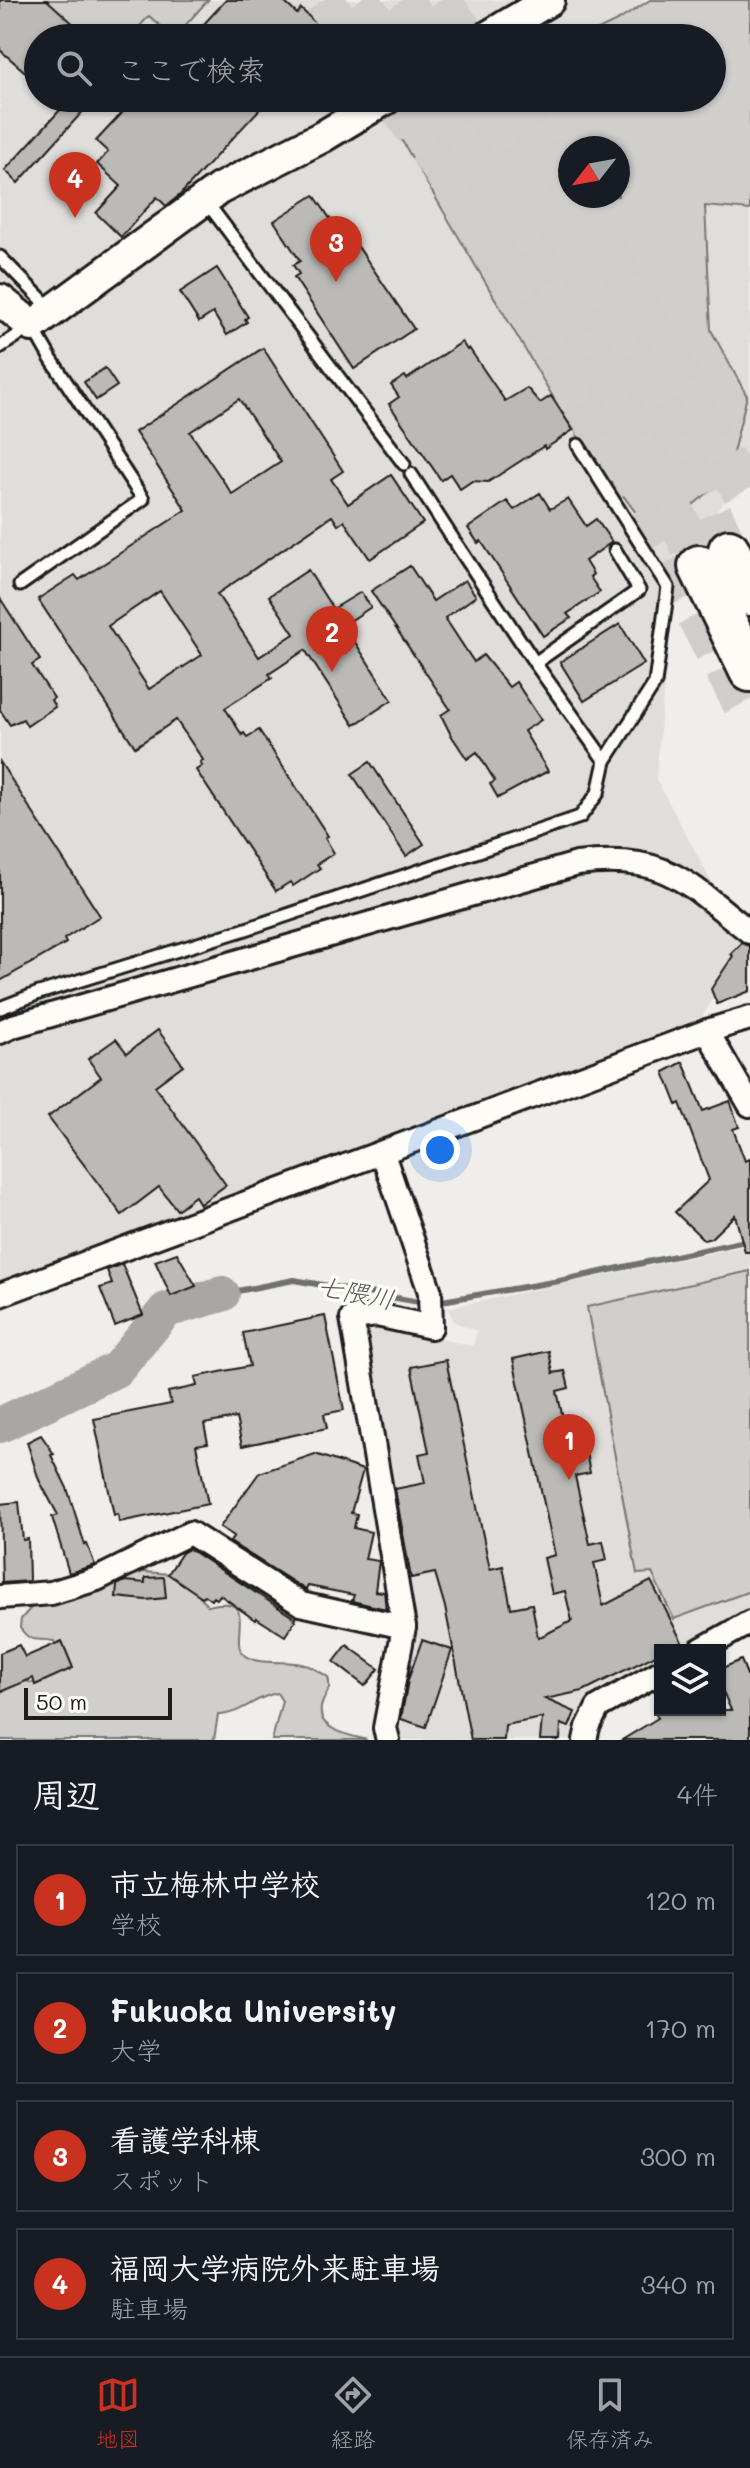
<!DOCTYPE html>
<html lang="ja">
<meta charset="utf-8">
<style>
:root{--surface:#171b24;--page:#242831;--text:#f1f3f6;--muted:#9ea1a6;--line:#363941;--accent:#c8321e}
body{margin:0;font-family:Mali,"Klee One",sans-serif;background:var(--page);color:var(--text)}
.controls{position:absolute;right:24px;bottom:24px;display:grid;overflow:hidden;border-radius:0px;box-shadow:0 2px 6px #0004}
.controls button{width:72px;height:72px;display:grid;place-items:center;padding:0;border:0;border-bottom:2px solid var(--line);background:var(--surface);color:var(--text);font:40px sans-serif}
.compass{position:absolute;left:558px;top:136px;width:72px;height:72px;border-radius:50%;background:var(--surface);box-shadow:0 2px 6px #0004;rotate:239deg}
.scale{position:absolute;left:24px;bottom:20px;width:148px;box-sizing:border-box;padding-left:8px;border:4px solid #1c1c1c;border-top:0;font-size:22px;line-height:28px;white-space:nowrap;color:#1c1c1c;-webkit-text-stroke:6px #fdfcf7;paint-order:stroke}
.you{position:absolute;left:440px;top:1150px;width:28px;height:28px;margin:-20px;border:6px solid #fff;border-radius:50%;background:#1a73e8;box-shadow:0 0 0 12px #1a73e833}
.badge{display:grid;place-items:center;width:52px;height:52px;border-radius:50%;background:var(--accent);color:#fff;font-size:26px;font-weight:700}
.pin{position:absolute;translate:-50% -66px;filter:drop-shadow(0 2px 4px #0008)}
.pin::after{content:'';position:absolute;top:42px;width:28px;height:24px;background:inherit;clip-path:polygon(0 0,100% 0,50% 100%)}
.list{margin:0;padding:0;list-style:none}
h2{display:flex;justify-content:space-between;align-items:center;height:104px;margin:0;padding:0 32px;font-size:34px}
h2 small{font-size:26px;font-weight:400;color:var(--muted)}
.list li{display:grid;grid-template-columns:52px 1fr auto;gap:24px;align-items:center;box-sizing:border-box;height:112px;margin:0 16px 16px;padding:0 16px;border:2px solid var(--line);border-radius:0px}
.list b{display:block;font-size:30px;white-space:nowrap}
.list p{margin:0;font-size:26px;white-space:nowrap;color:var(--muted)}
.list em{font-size:26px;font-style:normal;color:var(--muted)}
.icon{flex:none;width:44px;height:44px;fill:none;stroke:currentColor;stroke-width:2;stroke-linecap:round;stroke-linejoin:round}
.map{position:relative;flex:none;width:750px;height:1740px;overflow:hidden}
.search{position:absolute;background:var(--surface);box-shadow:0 2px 6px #0004;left:24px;right:24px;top:24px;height:88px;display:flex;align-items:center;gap:20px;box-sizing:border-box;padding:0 28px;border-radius:44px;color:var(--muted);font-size:30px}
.sheet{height:616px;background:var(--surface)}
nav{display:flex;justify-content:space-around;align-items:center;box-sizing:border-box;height:112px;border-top:2px solid var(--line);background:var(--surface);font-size:22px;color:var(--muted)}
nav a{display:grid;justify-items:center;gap:4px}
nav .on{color:var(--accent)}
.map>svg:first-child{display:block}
.built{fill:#e0deda;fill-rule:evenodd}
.green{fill:#d0cfcc;stroke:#767674;stroke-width:2;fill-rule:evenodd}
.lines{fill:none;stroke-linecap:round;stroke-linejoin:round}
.stream{stroke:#706f6d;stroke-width:6}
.river{stroke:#a8a7a3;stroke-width:36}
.building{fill:#bbbab6;stroke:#1c1c1c;stroke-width:2;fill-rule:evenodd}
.highway-tunnel{stroke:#d0cecb;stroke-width:40;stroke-dasharray:40 20;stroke-linecap:butt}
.lane-casing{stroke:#1c1c1c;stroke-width:17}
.street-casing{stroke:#1c1c1c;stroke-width:28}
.secondary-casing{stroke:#1c1c1c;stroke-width:36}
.highway-casing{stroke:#1c1c1c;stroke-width:46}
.lane{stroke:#fdfcf7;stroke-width:11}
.street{stroke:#fdfcf7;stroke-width:22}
.secondary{stroke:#fdfcf7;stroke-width:30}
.highway{stroke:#fdfcf7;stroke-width:40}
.labels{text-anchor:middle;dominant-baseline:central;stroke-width:7;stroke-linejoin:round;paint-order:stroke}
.water-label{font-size:26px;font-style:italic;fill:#5b5b59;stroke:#fdfcf7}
</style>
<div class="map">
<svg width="750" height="1740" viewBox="0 0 750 1740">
<rect width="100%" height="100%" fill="#f0eeea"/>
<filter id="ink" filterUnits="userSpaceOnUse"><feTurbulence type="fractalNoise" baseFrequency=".0125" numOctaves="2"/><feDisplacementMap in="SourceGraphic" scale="16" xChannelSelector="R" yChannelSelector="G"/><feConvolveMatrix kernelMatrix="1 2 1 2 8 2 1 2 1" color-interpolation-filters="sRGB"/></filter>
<g filter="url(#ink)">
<g class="built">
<path d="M0 0H750V469L674 565 656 779 746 945 702 1017 0 1287ZM38 38H712V98H38ZM570 148H618V196H570Z"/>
<path d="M750 1245V1615L689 1650H660V1665L590 1701 582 1740H392L412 1623 360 1328 375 1325 473 1346 477 1331 454 1322 448 1308Z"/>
</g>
<g class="green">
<path d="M3 0H208L174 38 149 16 129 38H45Z"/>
<path d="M650 0H750V210L705 206 711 330 747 396 727 477 654 537 566 419 395 129 459 98H712V38H582L619 20ZM570 148H618V196H570Z"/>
<path d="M750 1271V1591L674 1619 652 1573 637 1574 587 1307Z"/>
<path d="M144 1572 183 1575 208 1606C260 1593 229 1639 243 1654 256 1667 288 1659 305 1665 314 1667 321 1673 328 1677 331 1688 328 1691 323 1701 311 1729 348 1735 367 1740H272L282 1701 277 1693C256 1696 241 1715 218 1715L214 1740H0V1675C36 1683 46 1694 60 1654L54 1641C37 1637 32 1645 20 1628L21 1619 37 1601 92 1589Z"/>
</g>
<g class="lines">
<g class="stream">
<path d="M222 1294 294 1280 425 1303"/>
<path d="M436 1302 559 1281 750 1240"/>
</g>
<path class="river" d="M0 1425 117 1369 166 1310 222 1294"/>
</g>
<g class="building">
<path d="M0 0H47L78 28 69 38H38V83L0 50Z"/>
<path d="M226 0H282L297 14 301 9 317 24 304 38H191Z"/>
<path d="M71 98H95L18 183 5 170Z"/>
<path d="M136 98H270L180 195 166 206 157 197 121 237 96 213 121 186 97 164 108 152 96 141Z"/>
<path d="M314 195 344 239 350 235 414 329 354 369 294 277 299 274 293 265 300 261 274 221Z"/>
<path d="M217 268 248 317 245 319 247 322 227 335 213 313 199 322 180 292Z"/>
<path d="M462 342 467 350 469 348 505 401 527 388 540 403 551 396 573 430 545 449 544 446 488 482 472 481 460 489 450 474 441 480 389 404 399 397 391 385 405 376 407 379Z"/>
<path d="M263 348 343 471 331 479 348 504 391 475 423 523 370 559 344 521 338 525 332 516 217 594 259 657 294 634 269 596 308 570 333 609 361 592 371 607 344 625 392 700 354 725 305 650 269 674 272 678 225 708 242 735 244 733 247 737 259 730 328 836 325 838 334 853 317 864 320 868 293 886 290 882 276 891 196 770 202 766 200 762 203 760 176 720 135 747 38 599 75 575 79 580 186 510 135 432ZM239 399 281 462 232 494 190 432ZM160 591 202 655 149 689 108 626Z"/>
<path d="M105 368 117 386 96 400 84 382Z"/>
<path d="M540 493 550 509 568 499 586 526 596 519 612 542 585 561 593 574 590 577 600 592 567 614 571 618 543 636 481 541 478 543 468 528 507 501 514 510Z"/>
<path d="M410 566 433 601 465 580 476 596 445 618 474 662 483 655 509 687 516 682 541 720 524 731 548 771 498 798 490 784 495 781 477 752 467 759 451 735 441 715 450 709 371 591Z"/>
<path d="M0 598 40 660 32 665 54 698 51 700 55 707 27 726 23 719 10 725 0 710Z"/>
<path d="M620 624 644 664 584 701 560 662Z"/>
<path d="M0 762 100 916 64 939 66 943 0 981Z"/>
<path d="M370 762 424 844 406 856 352 774Z"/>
<path d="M742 943 750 946V991L717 1004 711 989 733 956 731 954Z"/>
<path d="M158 1030 183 1065 155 1086 226 1185 200 1204 195 1196 177 1210 159 1187 122 1215 48 1117 101 1077 88 1059 116 1039 127 1053Z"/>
<path d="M683 1062 703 1111 730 1101 739 1127 733 1129 745 1161 750 1159V1252H745L735 1215 711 1238 704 1240 675 1212 709 1180 680 1103 677 1105 664 1072Z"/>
<path d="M177 1253 196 1286 171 1296 155 1261Z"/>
<path d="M122 1264 143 1315 115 1326 100 1288 112 1284 107 1270Z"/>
<path d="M325 1316 344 1410 324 1414 327 1428 242 1446 236 1418 204 1424 208 1443 196 1445 208 1504 119 1522 118 1514 114 1515 94 1419 171 1404 168 1392 197 1386 195 1377 250 1366 243 1333Z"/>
<path d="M549 1351 553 1373 565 1371 569 1388 557 1391 570 1451 585 1448 590 1473 575 1476 590 1544 603 1541 607 1560 594 1563 603 1606 651 1581 682 1642 660 1650V1653L583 1691 545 1699 575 1712 569 1727 561 1724 560 1740H540L542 1718 505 1725 504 1740H471L445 1607 435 1573 411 1578 395 1489 425 1483 419 1454 429 1452 411 1367 446 1360 490 1569 503 1566 511 1608 532 1604 538 1638 572 1621 565 1591 552 1594 544 1558 555 1555 513 1359Z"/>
<path d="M41 1435 54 1454 51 1455 67 1488 85 1545 87 1544 95 1565 69 1573 52 1517 58 1515 39 1480 27 1442Z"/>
<path d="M315 1454 363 1470 351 1513 357 1514 354 1528 371 1532 365 1559 379 1561 375 1591 384 1592 386 1609 352 1601 354 1595 308 1586 306 1590 230 1542 234 1536 220 1527 259 1473Z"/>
<path d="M19 1502 23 1540 28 1539 29 1581 2 1583 0 1504Z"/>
<path d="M189 1549 296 1619 285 1636 256 1618 255 1620 220 1595 217 1599 213 1597 211 1600 204 1595 202 1597 168 1574 182 1553Z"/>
<path d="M164 1577 166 1598 146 1600 116 1597 117 1585 125 1581 145 1583V1578Z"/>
<path d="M422 1640 452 1650 426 1727 401 1719 408 1680Z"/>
<path d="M62 1641 73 1668 35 1685 33 1678 0 1692V1653L19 1645 25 1657Z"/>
<path d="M347 1645 379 1669 365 1686 334 1662Z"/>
<path d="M741 1660 750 1682V1740H622L658 1718 654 1710H731L720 1685V1669Z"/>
</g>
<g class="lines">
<g class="highway-tunnel">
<path d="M323 0 351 38"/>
<path d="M359 0 388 38"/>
<path d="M402 0 430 38"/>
<path d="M440 0 468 38"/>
<path d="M393 98 440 166 565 367 750 718"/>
<path d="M431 98C513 213 588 335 651 461 668 496 683 531 699 566"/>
<path d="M473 98C575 238 657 393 729 550"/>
<path d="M511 98 570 187"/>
<path d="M576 196 649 320 750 506"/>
</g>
<defs>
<g id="lane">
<path d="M205 200 404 464"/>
<path d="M0 257 52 310"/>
<path d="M0 347 32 326 51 359 143 499 20 585"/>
<path d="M578 445 668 587 655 683 605 761"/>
<path d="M411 474 453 539"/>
<path d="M535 663 639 590 615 550"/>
<path d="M0 1008 39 993 243 930 580 817 598 793 605 761 535 663 457 545"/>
</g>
<g id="street">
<path d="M707 1031 750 1105"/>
<path d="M0 1032 13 1026 577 864C666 853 684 881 750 932"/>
<path d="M383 1154 430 1292 431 1327 377 1315 352 1318 404 1627 385 1728 388 1740"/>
<path d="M0 1295 707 1031 750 1018"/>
<path d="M0 1597 51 1593 97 1579 190 1533 301 1604 404 1627"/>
<path d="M700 1650 750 1622"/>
<path d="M585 1740 588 1727 598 1707 660 1672"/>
</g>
<g id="secondary">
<path d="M486 38 549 0"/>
<path d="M0 300 32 326 219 189 322 137 387 98"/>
</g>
<g id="highway">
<path d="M729 550 750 595"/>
<path d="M699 566 750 671"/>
</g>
</defs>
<use href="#lane" class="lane-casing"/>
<use href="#street" class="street-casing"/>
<use href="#secondary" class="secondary-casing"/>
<use href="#highway" class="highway-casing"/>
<use href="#lane" class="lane"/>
<use href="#street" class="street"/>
<use href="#secondary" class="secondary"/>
<use href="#highway" class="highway"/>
</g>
</g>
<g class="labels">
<g class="water-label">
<text transform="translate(356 1292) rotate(11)">七隈川</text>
</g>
</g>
</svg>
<div class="controls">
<button><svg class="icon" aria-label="layers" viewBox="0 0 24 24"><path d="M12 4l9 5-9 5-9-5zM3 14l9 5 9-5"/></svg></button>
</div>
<svg class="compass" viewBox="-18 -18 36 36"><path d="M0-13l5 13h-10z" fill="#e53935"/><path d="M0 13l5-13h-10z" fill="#9ea1a6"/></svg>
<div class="scale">50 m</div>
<div class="you"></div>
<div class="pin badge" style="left:569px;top:1480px">1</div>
<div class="pin badge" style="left:332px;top:672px">2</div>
<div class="pin badge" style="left:336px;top:282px">3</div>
<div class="pin badge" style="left:75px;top:218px">4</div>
<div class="search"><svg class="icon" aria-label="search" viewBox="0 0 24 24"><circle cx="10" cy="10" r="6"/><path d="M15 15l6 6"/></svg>ここで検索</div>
</div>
<section class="sheet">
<h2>周辺<small>4件</small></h2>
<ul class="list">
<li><span class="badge">1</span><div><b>市立梅林中学校</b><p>学校</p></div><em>120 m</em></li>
<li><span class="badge">2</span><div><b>Fukuoka University</b><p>大学</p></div><em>170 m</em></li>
<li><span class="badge">3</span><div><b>看護学科棟</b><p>スポット</p></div><em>300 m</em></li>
<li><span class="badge">4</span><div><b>福岡大学病院外来駐車場</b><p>駐車場</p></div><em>340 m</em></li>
</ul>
</section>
<nav>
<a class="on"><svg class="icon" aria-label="map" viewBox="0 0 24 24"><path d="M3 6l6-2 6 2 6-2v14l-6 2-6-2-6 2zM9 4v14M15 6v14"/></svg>地図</a>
<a><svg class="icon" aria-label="directions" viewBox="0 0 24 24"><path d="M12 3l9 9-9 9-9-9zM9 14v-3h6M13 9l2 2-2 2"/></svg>経路</a>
<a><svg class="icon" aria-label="saved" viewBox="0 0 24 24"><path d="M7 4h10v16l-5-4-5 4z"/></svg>保存済み</a>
</nav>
